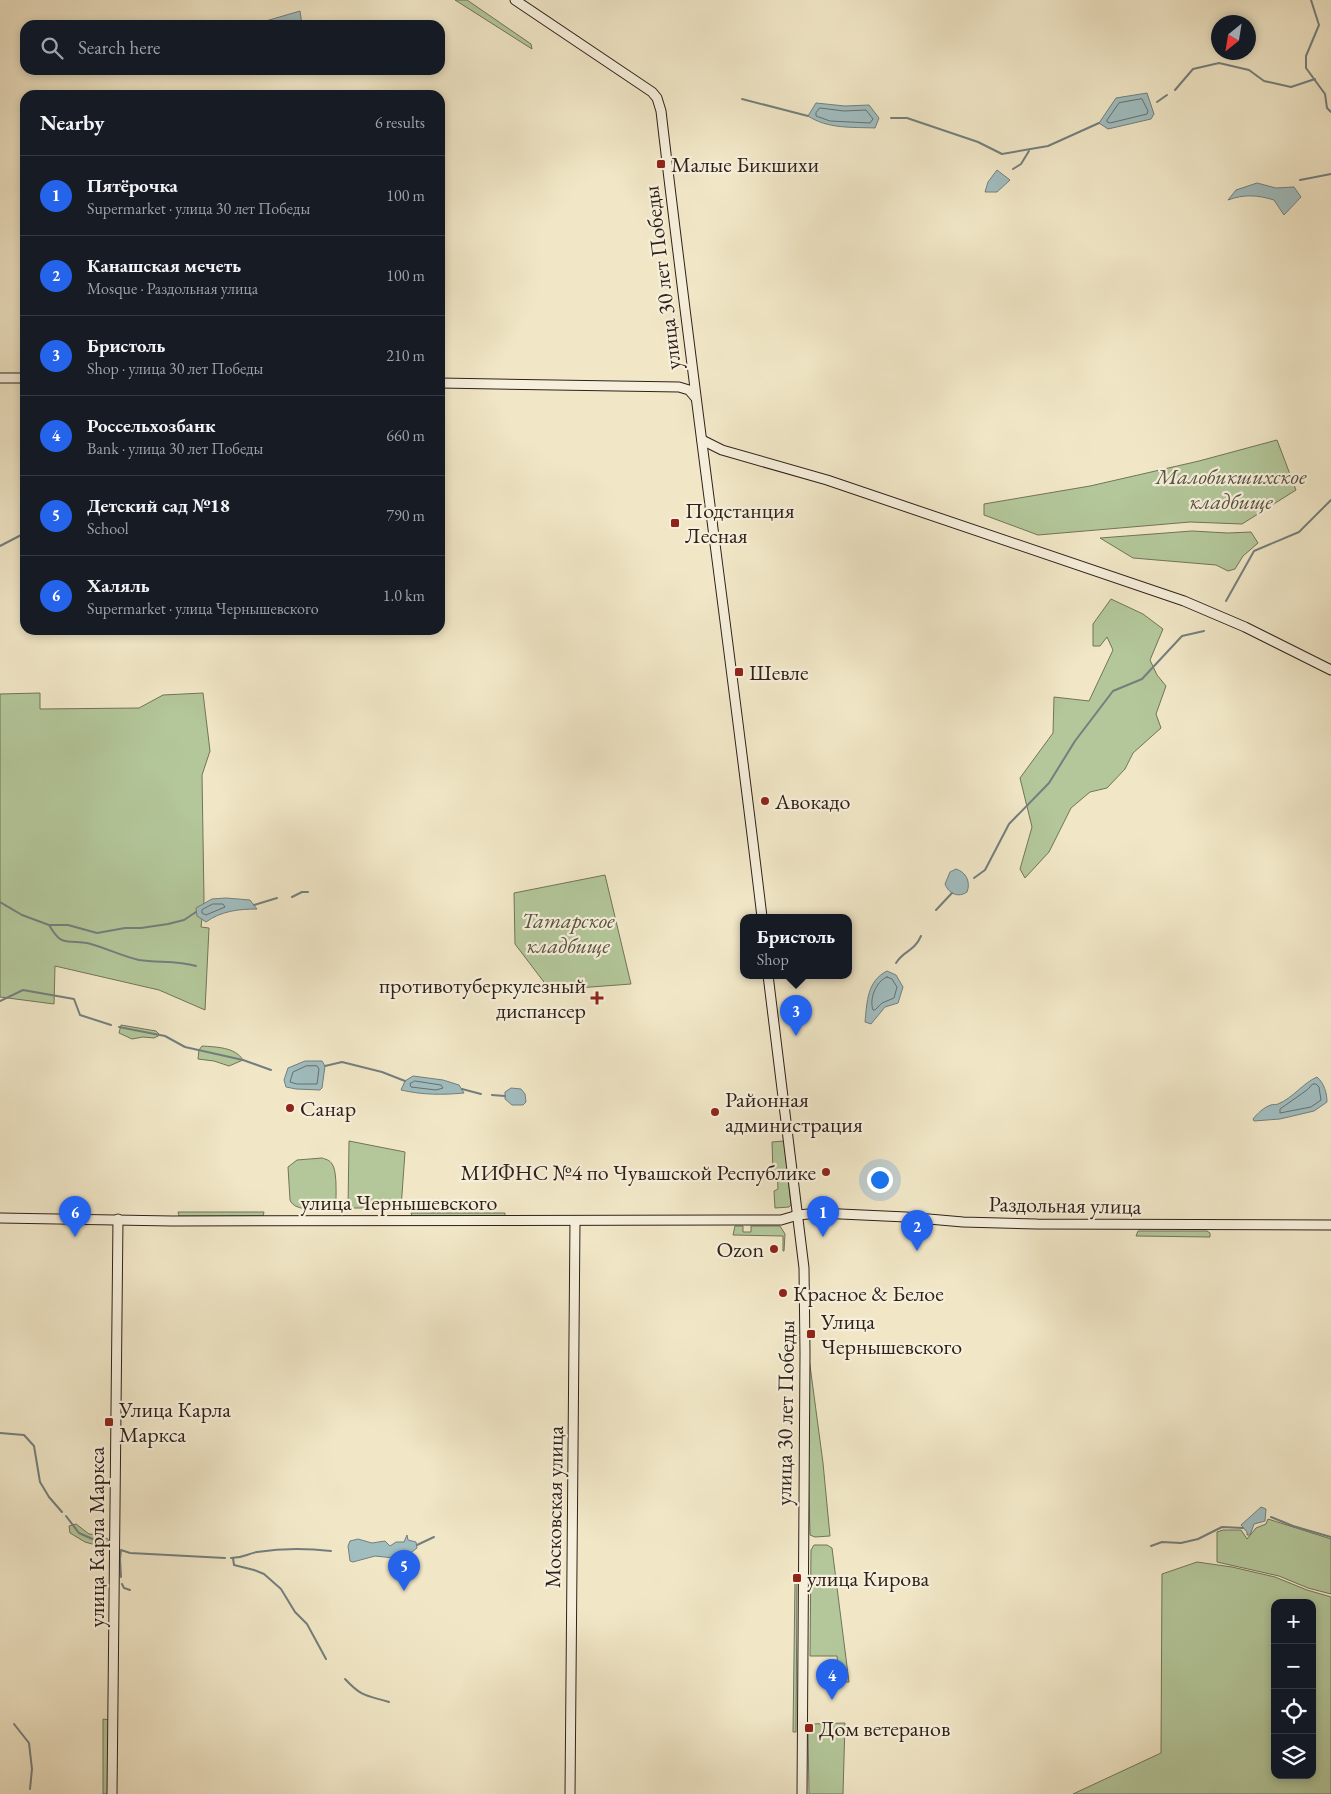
<!DOCTYPE html>
<meta charset="utf-8">
<style>
:root{--surface:#171b24;--page:#20242c;--text:#f1f3f6;--muted:#9ea1a6;--line:#363941;--accent:#2563eb}
body{margin:0;font-family:"EB Garamond",serif;background:var(--page);color:var(--text)}
.controls{position:absolute;right:15px;bottom:15px;display:grid;overflow:hidden;border-radius:10px;box-shadow:0 2px 8px #0003}
.controls button{width:45px;height:45px;display:grid;place-items:center;padding:0;border:0;border-bottom:1px solid var(--line);background:var(--surface);color:var(--text);font:25px sans-serif}
.compass{position:absolute;left:1211px;top:15px;width:45px;height:45px;border-radius:50%;background:var(--surface);box-shadow:0 2px 8px #0003;rotate:210deg}
.you{position:absolute;left:879px;top:1179px;width:18px;height:18px;margin:-12px;border:4px solid #fff;border-radius:50%;background:#1a73e8;box-shadow:0 0 0 8px #1a73e833}
.badge{display:grid;place-items:center;width:32px;height:32px;border-radius:50%;background:var(--accent);color:#fff;font-size:16px;font-weight:700}
.pin{position:absolute;translate:-50% -41px;filter:drop-shadow(0 1px 2px #0008)}
.pin::after{content:'';position:absolute;top:26px;width:18px;height:15px;background:inherit;clip-path:polygon(0 0,100% 0,50% 100%)}
.popup{position:absolute;left:740px;top:914px;width:112px;height:65px;box-sizing:border-box;display:grid;place-content:center;border-radius:10px;background:var(--surface);filter:drop-shadow(0 1px 4px #0005);font-size:16px;white-space:nowrap;color:var(--muted)}
.popup b{font-size:19px;color:var(--text)}
.popup::after{content:'';position:absolute;left:50%;top:100%;margin-left:-10px;border:10px solid transparent;border-top-color:var(--surface)}
.list{margin:0;padding:0;list-style:none}
h2{display:flex;justify-content:space-between;align-items:center;height:65px;margin:0;padding:0 20px;font-size:21px}
h2 small{font-size:16px;font-weight:400;color:var(--muted)}
.list li{display:grid;grid-template-columns:32px 1fr auto;gap:15px;align-items:center;box-sizing:border-box;height:80px;padding:0 20px;border-top:1px solid var(--line)}
.list b{display:block;font-size:19px;white-space:nowrap}
.list p{margin:0;font-size:16px;white-space:nowrap;color:var(--muted)}
.list em{font-size:16px;font-style:normal;color:var(--muted)}
.icon{flex:none;width:28px;height:28px;fill:none;stroke:currentColor;stroke-width:2;stroke-linecap:round;stroke-linejoin:round}
.map{position:relative;flex:none;width:1331px;height:1794px;overflow:hidden}
.search{position:absolute;background:var(--surface);box-shadow:0 2px 8px #0003;left:20px;top:20px;width:425px;height:55px;display:flex;align-items:center;gap:12px;box-sizing:border-box;padding:0 18px;border-radius:15px;color:var(--muted);font-size:19px}
.panel{position:absolute;background:var(--surface);box-shadow:0 2px 8px #0003;left:20px;top:90px;width:425px;height:545px;border-radius:15px}
.map>svg:first-child{display:block}
.green{fill:#b3c79a;stroke:#71745a;fill-rule:evenodd}
.water{fill:#a0bdc0;stroke:#737f7e}
.lines{fill:none;stroke-linecap:round;stroke-linejoin:round}
.shore{stroke:#686f6d;stroke-width:1}
.stream{stroke:#737f7e;stroke-width:2}
.secondary-casing{stroke:#2f211a;stroke-width:11}
.secondary{stroke:#f6efdb;stroke-width:9}
.poi-dot{fill:#8f2418;stroke:#f6efdb;stroke-width:2}
.labels{text-anchor:middle;dominant-baseline:central;stroke-width:4.5;stroke-linejoin:round;paint-order:stroke}
.poi-label{font-size:22px;fill:#2f211a;stroke:#f6efdb;text-anchor:start}
.street-label{font-size:22px;fill:#2f211a;stroke:#f6efdb}
.park-label{font-size:22px;font-style:italic;fill:#575340;stroke:#f6efdb}
</style>
<div class="map">
<svg width="1331" height="1794" viewBox="0 0 1331 1794">
<rect width="100%" height="100%" fill="#f1e7c7"/>
<filter id="stains"><feTurbulence type="fractalNoise" baseFrequency=".004" numOctaves="4"/><feColorMatrix values="0 0 0 0 .2 0 0 0 0 .09 0 0 0 0 .02 0 0 0 .5 -.17"/></filter>
<radialGradient id="worn" r=".72"><stop offset=".6" stop-color="#630" stop-opacity="0"/><stop offset="1" stop-color="#630" stop-opacity=".3"/></radialGradient>
<g class="green">
<path d="M455 0H467L531 44 532 49Z"/>
<path d="M1277 440 1296 490 1242 524 1190 522 1038 535 984 515V504L1090 486 1199 461Z"/>
<path d="M1192 531 1228 533 1251 532 1258 543 1243 556 1235 569 1228 571 1216 565 1133 558 1100 538Z"/>
<path d="M1111 599 1143 614 1163 629 1150 660 1157 675 1166 686 1156 714 1161 728 1133 753 1125 769 1107 788 1090 792 1071 808 1049 852 1025 878 1020 869 1032 827 1020 778 1053 733 1054 697 1089 701 1113 650 1107 637 1100 646H1093V624Z"/>
<path d="M40 693V709L139 708 163 695 203 693 210 751 202 775 204 900 201 927 209 928 205 1010 159 990 55 966 54 1004 0 997V694Z"/>
<path d="M605 875 631 984 550 990 515 944 514 893Z"/>
<path d="M121 1025 156 1031 160 1035 154 1038 143 1037 132 1039 119 1033Z"/>
<path d="M202 1046C216 1047 235 1047 243 1060L229 1066 214 1061 198 1059 199 1050Z"/>
<path d="M349 1141 405 1152 401 1208H348Z"/>
<path d="M784 1141 791 1205 789 1207 775 1208 774 1191 778 1189 777 1173H773L772 1142Z"/>
<path d="M322 1158C325 1159 330 1160 332 1164 337 1170 336 1192 336 1200L332 1207C320 1208 295 1213 290 1200L288 1167 297 1160Z"/>
<path d="M178 1212H264L263 1216H179Z"/>
<path d="M411 1213H505V1217L412 1216Z"/>
<path d="M735 1226H743V1232H751V1226H780L785 1234 784 1251H783V1236L733 1235Z"/>
<path d="M1138 1231H1207L1210 1233V1237L1136 1236Z"/>
<path d="M809 1358 823 1463 830 1536 815 1537 810 1535 807 1418Z"/>
<path d="M1268 1519 1331 1539V1594L1308 1588 1279 1576 1217 1562V1532L1223 1530H1241L1247 1539 1256 1528 1266 1524Z"/>
<path d="M76 1524 89 1534 100 1535 108 1539 109 1544 106 1548 85 1542 70 1533 69 1526Z"/>
<path d="M814 1545H827L832 1548 849 1682H839L837 1656H810L811 1550Z"/>
<path d="M1197 1562 1232 1567 1275 1577 1307 1590 1331 1597V1794H1073L1161 1753 1162 1574ZM1275 1603H1312V1775H1275Z"/>
<path d="M795 1581H797L796 1732H793Z"/>
<path d="M103 1719 110 1720 109 1794H103Z"/>
<path d="M845 1723 843 1794H809L808 1731H811V1724Z"/>
</g>
<g class="water">
<path d="M300 11 302 25H260L259 23Z"/>
<path d="M1147 93 1154 114 1151 119 1108 129 1099 123 1116 98Z"/>
<path d="M816 103 845 106 869 105 879 118 875 128C851 127 828 129 808 116Z"/>
<path d="M997 170 1010 180 997 192H985L988 182Z"/>
<path d="M1257 183 1276 188 1294 187 1301 197 1284 215 1274 200C1258 195 1244 194 1228 200L1236 190Z"/>
<path d="M956 869C966 872 971 882 967 892 958 898 949 894 945 884L950 872Z"/>
<path d="M226 898 250 900 257 909C239 909 221 911 206 922L197 916 196 908 212 899Z"/>
<path d="M887 971 896 975 903 987 898 1003 885 1007 871 1024 865 1022C867 1002 867 981 887 971Z"/>
<path d="M305 1061H322L325 1066 322 1088 320 1090 296 1089 286 1087 284 1080 288 1068Z"/>
<path d="M413 1076 443 1080 459 1085 464 1093C442 1095 423 1095 401 1090L405 1081Z"/>
<path d="M1317 1077C1324 1083 1327 1093 1327 1102L1314 1111 1280 1119 1254 1121 1253 1119C1257 1114 1264 1107 1271 1105 1273 1104 1276 1105 1278 1104 1293 1098 1303 1083 1317 1077Z"/>
<path d="M511 1088 521 1089 525 1094 526 1102 523 1105H512L505 1099V1092Z"/>
<path d="M1261 1507 1266 1509 1265 1521 1254 1524 1250 1535H1247V1532L1241 1525Z"/>
<path d="M407 1535 408 1540 416 1542 417 1548 403 1559 375 1556 353 1562 350 1561 348 1546 350 1541 358 1539 372 1543 385 1541 390 1546 396 1542H404Z"/>
</g>
<g class="lines">
<g class="shore">
<path d="M1142 99 1148 111 1147 114 1110 123 1107 122V120L1119 103Z"/>
<path d="M820 108 844 111 866 110 873 119 870 123 830 121 816 116V113Z"/>
<path d="M213 904H223L225 907 206 915 202 913V910Z"/>
<path d="M887 977 892 979 897 987 894 998 882 1003 875 1010H873C869 999 876 981 887 977Z"/>
<path d="M317 1066 319 1069 317 1084H297L290 1082 293 1072 306 1066Z"/>
<path d="M415 1081 441 1085 443 1088 436 1090 411 1087 410 1084Z"/>
<path d="M1313 1084H1316L1319 1087 1321 1100 1311 1107 1280 1113V1109L1307 1090Z"/>
</g>
<g class="stream">
<path d="M1311 0 1319 25 1306 56V68L1325 94 1327 108 1331 112"/>
<path d="M1175 90 1193 69 1219 63 1249 70 1264 81 1291 87 1315 79"/>
<path d="M742 99 808 116"/>
<path d="M1157 102 1167 95"/>
<path d="M891 118H907L978 142 1002 154 1048 146 1099 123"/>
<path d="M1013 169 1021 164 1029 151"/>
<path d="M1300 180 1331 174"/>
<path d="M0 546 25 533"/>
<path d="M1226 601 1254 551 1299 532 1331 500"/>
<path d="M974 878 985 870 1009 824 1049 783 1075 741 1113 691 1142 679 1182 636 1204 631"/>
<path d="M292 897 302 892H308"/>
<path d="M0 902 22 915 49 925H68L97 933 125 928H141L168 924 184 920 196 912"/>
<path d="M254 905 277 898"/>
<path d="M936 910 952 893"/>
<path d="M49 925C63 948 64 939 87 943 104 947 121 956 139 960 158 963 177 960 196 966"/>
<path d="M896 963C904 950 914 952 921 936"/>
<path d="M0 1001 23 990 74 999 80 1015 111 1025"/>
<path d="M119 1027 165 1036 185 1047 243 1060 271 1070"/>
<path d="M325 1066 342 1062 382 1072 405 1081"/>
<path d="M462 1089 481 1094"/>
<path d="M492 1095 505 1096"/>
<path d="M0 1433 24 1435 34 1446 40 1482 49 1497 62 1512"/>
<path d="M66 1516 79 1533 108 1546"/>
<path d="M1271 1517 1293 1526 1331 1537"/>
<path d="M417 1545 434 1537"/>
<path d="M1151 1546 1162 1542 1181 1543 1198 1539 1222 1527 1243 1528"/>
<path d="M231 1558C244 1558 246 1554 257 1552 282 1548 306 1548 331 1551"/>
<path d="M233 1558 234 1565 254 1570 264 1574 281 1589 295 1612 307 1624 326 1659"/>
<path d="M121 1577 120 1559 121 1550 130 1553 225 1558"/>
<path d="M122 1584 124 1588 130 1590"/>
<path d="M345 1679C363 1698 366 1695 389 1702"/>
<path d="M14 1724 29 1743 32 1769 30 1789"/>
</g>
<defs>
<g id="secondary">
<path d="M515 0 652 92 657 98 661 111C692 380 730 648 762 917"/>
<path d="M0 378H25"/>
<path d="M440 383 679 387 689 390 695 397"/>
<path d="M702 440 722 450 827 480 1184 601 1245 627 1331 670"/>
<path d="M768 975 804 1268 805 1353 802 1794"/>
<path d="M0 1218 172 1221 733 1220H781L798 1215 819 1213 906 1217 963 1222 1037 1224 1331 1225"/>
<path d="M112 1794 118 1219"/>
<path d="M570 1794 575 1221"/>
</g>
</defs>
<use href="#secondary" class="secondary-casing"/>
<use href="#secondary" class="secondary"/>
</g>
<g class="poi-dot">
<rect x="656" y="159" width="10" height="10" rx="2.5"/>
<rect x="670" y="518" width="10" height="10" rx="2.5"/>
<rect x="734" y="667" width="10" height="10" rx="2.5"/>
<circle cx="765" cy="801" r="5"/>
<path d="M594.5 990.5h5v5h5v5h-5v5h-5v-5h-5v-5h5z"/>
<circle cx="290" cy="1108" r="5"/>
<circle cx="715" cy="1112" r="5"/>
<circle cx="826" cy="1172" r="5"/>
<circle cx="774" cy="1249" r="5"/>
<circle cx="783" cy="1293" r="5"/>
<rect x="806" y="1329" width="10" height="10" rx="2.5"/>
<rect x="104" y="1417" width="10" height="10" rx="2.5"/>
<rect x="792" y="1573" width="10" height="10" rx="2.5"/>
<rect x="804" y="1723" width="10" height="10" rx="2.5"/>
</g>
<g class="labels">
<g class="poi-label">
<text x="671" y="164">Малые Бикшихи</text>
<text x="685" y="510">Подстанция<tspan x="685" dy="25">Лесная</tspan></text>
<text x="749" y="672">Шевле</text>
<text x="775" y="801">Авокадо</text>
<text x="586" y="985" text-anchor="end">противотуберкулезный<tspan x="586" dy="25">диспансер</tspan></text>
<text x="725" y="1099">Районная<tspan x="725" dy="25">администрация</tspan></text>
<text x="300" y="1108">Санар</text>
<text x="816" y="1172" text-anchor="end">МИФНС №4 по Чувашской Республике</text>
<text x="764" y="1249" text-anchor="end">Ozon</text>
<text x="793" y="1293">Красное &amp; Белое</text>
<text x="821" y="1321">Улица<tspan x="821" dy="25">Чернышевского</tspan></text>
<text x="119" y="1409">Улица Карла<tspan x="119" dy="25">Маркса</tspan></text>
<text x="807" y="1578">улица Кирова</text>
<text x="819" y="1728">Дом ветеранов</text>
</g>
<g class="street-label">
<text transform="translate(662 278) rotate(-97)">улица 30 лет Победы</text>
<text x="399" y="1202">улица Чернышевского</text>
<text transform="translate(1065 1205) rotate(1)">Раздольная улица</text>
<text transform="translate(785 1413) rotate(-89)">улица 30 лет Победы</text>
<text transform="translate(554 1507) rotate(-89)">Московская улица</text>
<text transform="translate(96 1537) rotate(-90)">улица Карла Маркса</text>
</g>
<g class="park-label">
<text x="1231" y="476">Малобикшихское<tspan x="1231" dy="25">кладбище</tspan></text>
<text x="568" y="920">Татарское<tspan x="568" dy="25">кладбище</tspan></text>
</g>
</g>
<rect width="100%" height="100%" filter="url(#stains)"/>
<rect width="100%" height="100%" fill="url(#worn)"/>
</svg>
<div class="controls">
<button>+</button>
<button>−</button>
<button><svg class="icon" aria-label="locate" viewBox="0 0 24 24"><circle cx="12" cy="12" r="6"/><path d="M12 2v4M12 18v4M2 12h4M18 12h4"/></svg></button>
<button><svg class="icon" aria-label="layers" viewBox="0 0 24 24"><path d="M12 4l9 5-9 5-9-5zM3 14l9 5 9-5"/></svg></button>
</div>
<svg class="compass" viewBox="-18 -18 36 36"><path d="M0-13l5 13h-10z" fill="#e53935"/><path d="M0 13l5-13h-10z" fill="#9ea1a6"/></svg>
<div class="you"></div>
<div class="pin badge" style="left:823px;top:1237px">1</div>
<div class="pin badge" style="left:917px;top:1251px">2</div>
<div class="pin badge" style="left:796px;top:1036px">3</div>
<div class="popup"><b>Бристоль</b>Shop</div>
<div class="pin badge" style="left:832px;top:1700px">4</div>
<div class="pin badge" style="left:404px;top:1591px">5</div>
<div class="pin badge" style="left:75px;top:1237px">6</div>
<div class="search"><svg class="icon" aria-label="search" viewBox="0 0 24 24"><circle cx="10" cy="10" r="6"/><path d="M15 15l6 6"/></svg>Search here</div>
<section class="panel">
<h2>Nearby<small>6 results</small></h2>
<ul class="list">
<li><span class="badge">1</span><div><b>Пятёрочка</b><p>Supermarket · улица 30 лет Победы</p></div><em>100 m</em></li>
<li><span class="badge">2</span><div><b>Канашская мечеть</b><p>Mosque · Раздольная улица</p></div><em>100 m</em></li>
<li><span class="badge">3</span><div><b>Бристоль</b><p>Shop · улица 30 лет Победы</p></div><em>210 m</em></li>
<li><span class="badge">4</span><div><b>Россельхозбанк</b><p>Bank · улица 30 лет Победы</p></div><em>660 m</em></li>
<li><span class="badge">5</span><div><b>Детский сад №18</b><p>School</p></div><em>790 m</em></li>
<li><span class="badge">6</span><div><b>Халяль</b><p>Supermarket · улица Чернышевского</p></div><em>1.0 km</em></li>
</ul>
</section>
</div>
